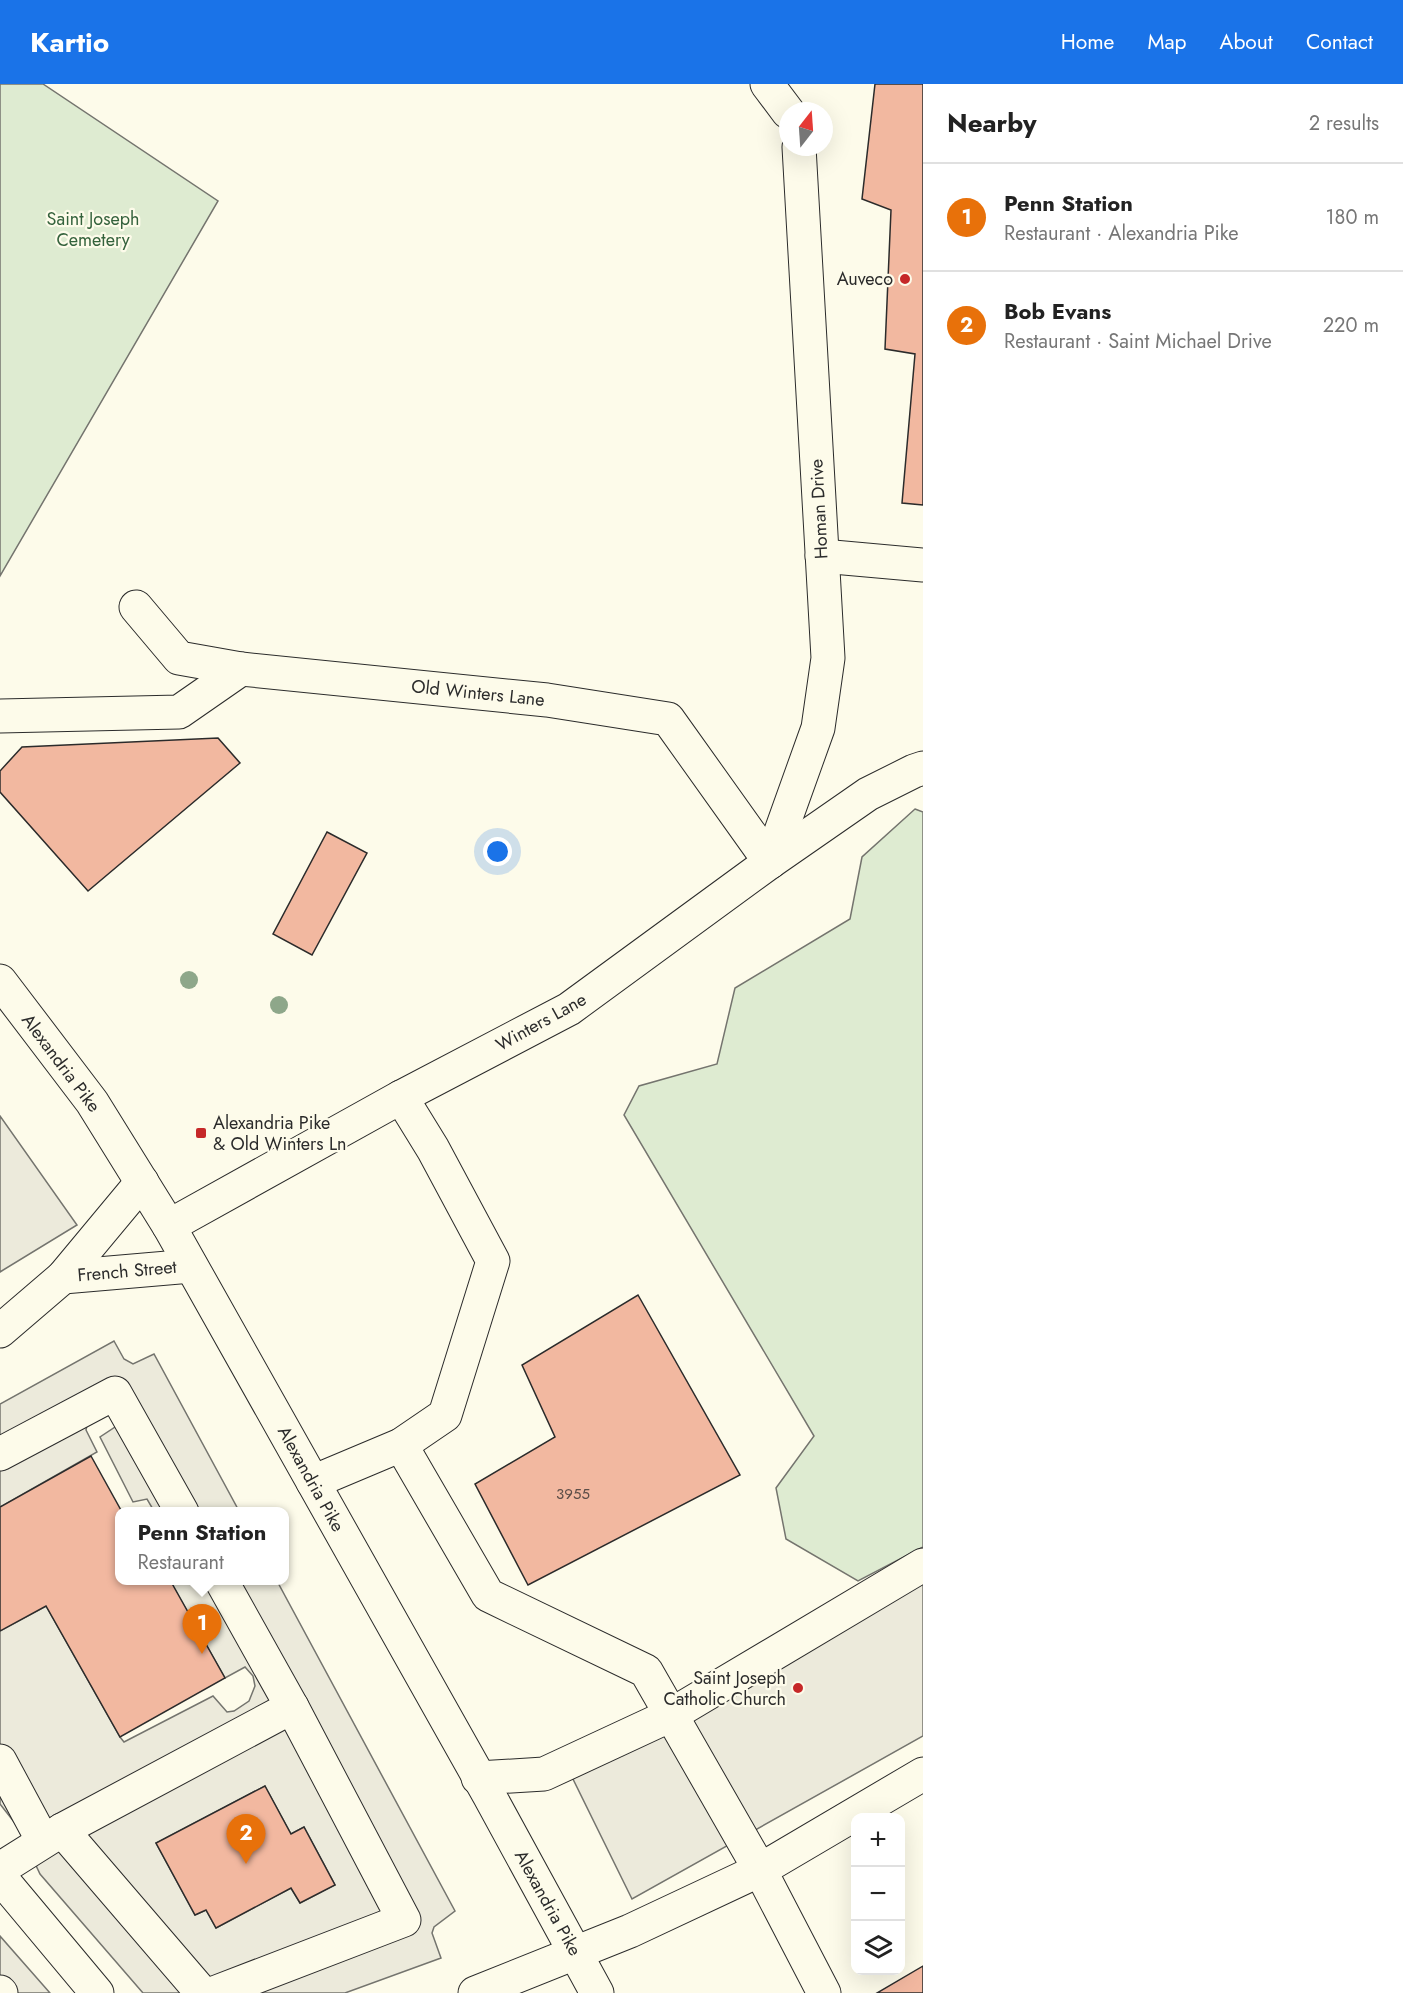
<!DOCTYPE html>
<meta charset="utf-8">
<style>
:root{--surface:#fff;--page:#f2f2f2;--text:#222;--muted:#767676;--line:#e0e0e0;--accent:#1a73e8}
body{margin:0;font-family:Jost,sans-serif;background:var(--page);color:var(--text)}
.controls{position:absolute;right:18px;bottom:18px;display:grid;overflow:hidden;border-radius:12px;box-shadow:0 6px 24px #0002}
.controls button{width:54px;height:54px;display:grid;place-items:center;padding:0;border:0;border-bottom:2px solid var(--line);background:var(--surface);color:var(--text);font:30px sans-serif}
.compass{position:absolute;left:779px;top:18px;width:54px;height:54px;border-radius:50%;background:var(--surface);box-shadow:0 6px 24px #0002;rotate:17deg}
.you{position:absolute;left:498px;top:768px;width:21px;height:21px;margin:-15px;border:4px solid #fff;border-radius:50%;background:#1a73e8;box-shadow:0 0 0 9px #1a73e833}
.badge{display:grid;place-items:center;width:39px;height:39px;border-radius:50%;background:var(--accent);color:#fff;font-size:20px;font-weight:700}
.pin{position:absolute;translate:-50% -50px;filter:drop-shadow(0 2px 3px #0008)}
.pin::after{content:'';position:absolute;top:32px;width:21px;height:18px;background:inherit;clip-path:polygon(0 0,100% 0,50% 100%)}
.popup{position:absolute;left:115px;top:1423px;width:174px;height:78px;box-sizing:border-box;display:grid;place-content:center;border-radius:12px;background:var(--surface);filter:drop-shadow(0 2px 4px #0005);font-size:20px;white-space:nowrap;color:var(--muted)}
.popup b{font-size:22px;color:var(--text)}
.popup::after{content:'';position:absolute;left:50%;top:100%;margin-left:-12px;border:12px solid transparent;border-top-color:var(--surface)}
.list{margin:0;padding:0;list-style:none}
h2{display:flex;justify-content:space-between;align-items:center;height:78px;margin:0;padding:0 24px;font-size:26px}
h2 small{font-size:20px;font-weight:400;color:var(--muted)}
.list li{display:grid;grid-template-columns:39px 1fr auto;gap:18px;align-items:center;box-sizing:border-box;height:108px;padding:0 24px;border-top:2px solid var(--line)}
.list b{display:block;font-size:22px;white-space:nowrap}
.list p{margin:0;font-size:20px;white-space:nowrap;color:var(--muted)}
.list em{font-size:20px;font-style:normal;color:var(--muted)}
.icon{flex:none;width:33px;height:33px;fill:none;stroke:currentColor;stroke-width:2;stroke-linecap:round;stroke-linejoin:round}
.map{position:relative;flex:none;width:923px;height:1909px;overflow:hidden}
header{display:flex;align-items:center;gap:36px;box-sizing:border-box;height:84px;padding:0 30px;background:var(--accent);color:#fff}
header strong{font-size:28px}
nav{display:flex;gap:33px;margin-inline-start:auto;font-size:21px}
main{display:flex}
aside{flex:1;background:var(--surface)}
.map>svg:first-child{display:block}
.green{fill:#deebd1;stroke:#74746e;stroke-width:1.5}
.parking{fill:#eceadb;stroke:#74746e;stroke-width:1.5;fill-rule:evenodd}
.building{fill:#f2b8a0;stroke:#2b2b2b;stroke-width:1.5}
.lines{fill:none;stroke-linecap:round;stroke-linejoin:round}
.minor-casing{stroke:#2b2b2b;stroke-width:35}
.highway-casing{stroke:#2b2b2b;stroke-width:35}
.minor{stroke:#fdfbea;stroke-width:33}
.highway{stroke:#fdfbea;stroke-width:33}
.tree{fill:#8ea78a}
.poi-dot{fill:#c62828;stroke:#fdfbea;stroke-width:2}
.labels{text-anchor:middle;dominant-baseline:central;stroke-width:4.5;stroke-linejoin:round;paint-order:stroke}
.number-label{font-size:15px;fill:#5d4e48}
.park-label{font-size:18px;fill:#34623c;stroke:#fdfbea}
.poi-label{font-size:18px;fill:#2b2b2b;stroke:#fdfbea;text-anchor:end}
.street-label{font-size:18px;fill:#2b2b2b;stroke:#fdfbea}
</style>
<header>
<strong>Kartio</strong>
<nav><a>Home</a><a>Map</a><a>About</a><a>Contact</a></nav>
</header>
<main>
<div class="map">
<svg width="923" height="1909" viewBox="0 0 923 1909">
<rect width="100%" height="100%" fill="#fdfbea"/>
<g class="green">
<path d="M0 0H43L218 117 0 492Z"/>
<path d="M915 725 923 728V1463L858 1497 786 1455 776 1404 814 1352 624 1031 639 1002 717 980 735 904 850 835 862 773Z"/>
</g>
<g class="parking">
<path d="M0 1032 77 1141 0 1188Z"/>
<path d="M114 1257 124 1275 133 1280 154 1270 239 1427H154L147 1415 133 1418 100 1353 118 1341 111 1329 87 1341 86 1346 97 1368 0 1423V1320Z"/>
<path d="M923 1481V1652L632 1815 569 1687Z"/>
<path d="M170 1497H277L455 1827 434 1843 432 1849 441 1874 345 1909H143L40 1790 18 1743 0 1720V1547L46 1522 120 1653 124 1658 213 1612 227 1628 234 1627 249 1617 255 1602 253 1592 245 1583 225 1594ZM265 1702 291 1750 304 1743 335 1801 300 1819 291 1804 216 1844 206 1826 195 1831 156 1759Z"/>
<path d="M0 1852 50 1909H0Z"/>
</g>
<g class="building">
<path d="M875 0H923V421L902 419 915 270 885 265 891 126 862 115Z"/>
<path d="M218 654 240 679 88 807 0 708V687L22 663Z"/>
<path d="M327 748 367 769 312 871 273 850Z"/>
<path d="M638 1211 740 1391 528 1501 475 1400 555 1353 522 1281Z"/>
<path d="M91 1372 122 1428H119V1496H170L225 1594 120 1653 46 1522 0 1547V1423Z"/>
<path d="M265 1702 291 1750 304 1743 335 1801 300 1819 291 1804 216 1844 206 1826 195 1831 156 1759Z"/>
<path d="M923 1882V1909H877Z"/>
</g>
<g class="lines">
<defs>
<g id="minor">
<path d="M767 0 788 28"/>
<path d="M822 472 923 481"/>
<path d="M136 523 179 574 241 585 547 616 668 635 770 778"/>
<path d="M0 632 179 628 241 585"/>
<path d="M770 778 818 644 828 574 799 63"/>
<path d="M169 1142 401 1013 569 925 770 778 868 710 914 687 923 684"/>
<path d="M63 1193 191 1182"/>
<path d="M0 1247 63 1193 142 1098"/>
<path d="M401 1361 488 1511 646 1587 760 1786 824 1909"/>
<path d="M0 1370 115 1309 182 1428"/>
<path d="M313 1398 401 1361 445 1331 493 1177 433 1065 401 1013"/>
<path d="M0 1677 43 1757"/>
<path d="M478 1694 544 1690 671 1631 923 1481"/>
<path d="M62 1746 202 1909"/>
<path d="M0 1785 62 1746 292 1623 221 1496"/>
<path d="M0 1793 97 1909"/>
<path d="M0 1908 1 1909"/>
<path d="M214 1909 404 1836 292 1623"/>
<path d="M475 1909 630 1847 760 1786 923 1690"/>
</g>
<path id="highway" d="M0 897 92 1018 169 1142 489 1711 597 1909"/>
</defs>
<use href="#minor" class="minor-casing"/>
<use href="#highway" class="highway-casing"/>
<use href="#minor" class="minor"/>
<use href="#highway" class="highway"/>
</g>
<g class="tree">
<circle cx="189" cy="896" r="9"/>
<circle cx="279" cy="921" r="9"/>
</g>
<g class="poi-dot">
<circle cx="905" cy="195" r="6"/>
<rect x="195" y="1043" width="12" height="12" rx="3"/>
<circle cx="798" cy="1604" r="6"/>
</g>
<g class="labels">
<g class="number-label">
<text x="573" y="1410">3955</text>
</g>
<g class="park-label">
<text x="93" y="135">Saint Joseph<tspan x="93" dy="21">Cemetery</tspan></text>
</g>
<g class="poi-label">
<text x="893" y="195">Auveco</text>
<text x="213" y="1039" text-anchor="start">Alexandria Pike<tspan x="213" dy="21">&amp; Old Winters Ln</tspan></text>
<text x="786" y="1594">Saint Joseph<tspan x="786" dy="21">Catholic Church</tspan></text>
</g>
<g class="street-label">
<text transform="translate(819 425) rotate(-93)">Homan Drive</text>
<text transform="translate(478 609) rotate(6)">Old Winters Lane</text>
<text transform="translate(541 938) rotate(-29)">Winters Lane</text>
<text transform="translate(61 979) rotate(53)">Alexandria Pike</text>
<text transform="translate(127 1187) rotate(-5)">French Street</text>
<text transform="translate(311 1395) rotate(61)">Alexandria Pike</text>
<text transform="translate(548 1819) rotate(61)">Alexandria Pike</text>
</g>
</g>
</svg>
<div class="controls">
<button>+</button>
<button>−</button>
<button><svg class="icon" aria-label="layers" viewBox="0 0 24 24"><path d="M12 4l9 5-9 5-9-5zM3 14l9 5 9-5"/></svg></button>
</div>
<svg class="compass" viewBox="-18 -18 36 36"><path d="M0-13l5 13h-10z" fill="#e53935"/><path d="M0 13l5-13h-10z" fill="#767676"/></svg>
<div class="you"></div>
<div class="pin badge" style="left:202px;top:1570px;background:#e8710a">1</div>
<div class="popup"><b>Penn Station</b>Restaurant</div>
<div class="pin badge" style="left:246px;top:1780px;background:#e8710a">2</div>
</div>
<aside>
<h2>Nearby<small>2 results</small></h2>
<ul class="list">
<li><span class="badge" style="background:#e8710a">1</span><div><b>Penn Station</b><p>Restaurant · Alexandria Pike</p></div><em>180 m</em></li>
<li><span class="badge" style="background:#e8710a">2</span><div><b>Bob Evans</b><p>Restaurant · Saint Michael Drive</p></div><em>220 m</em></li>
</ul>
</aside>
</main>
